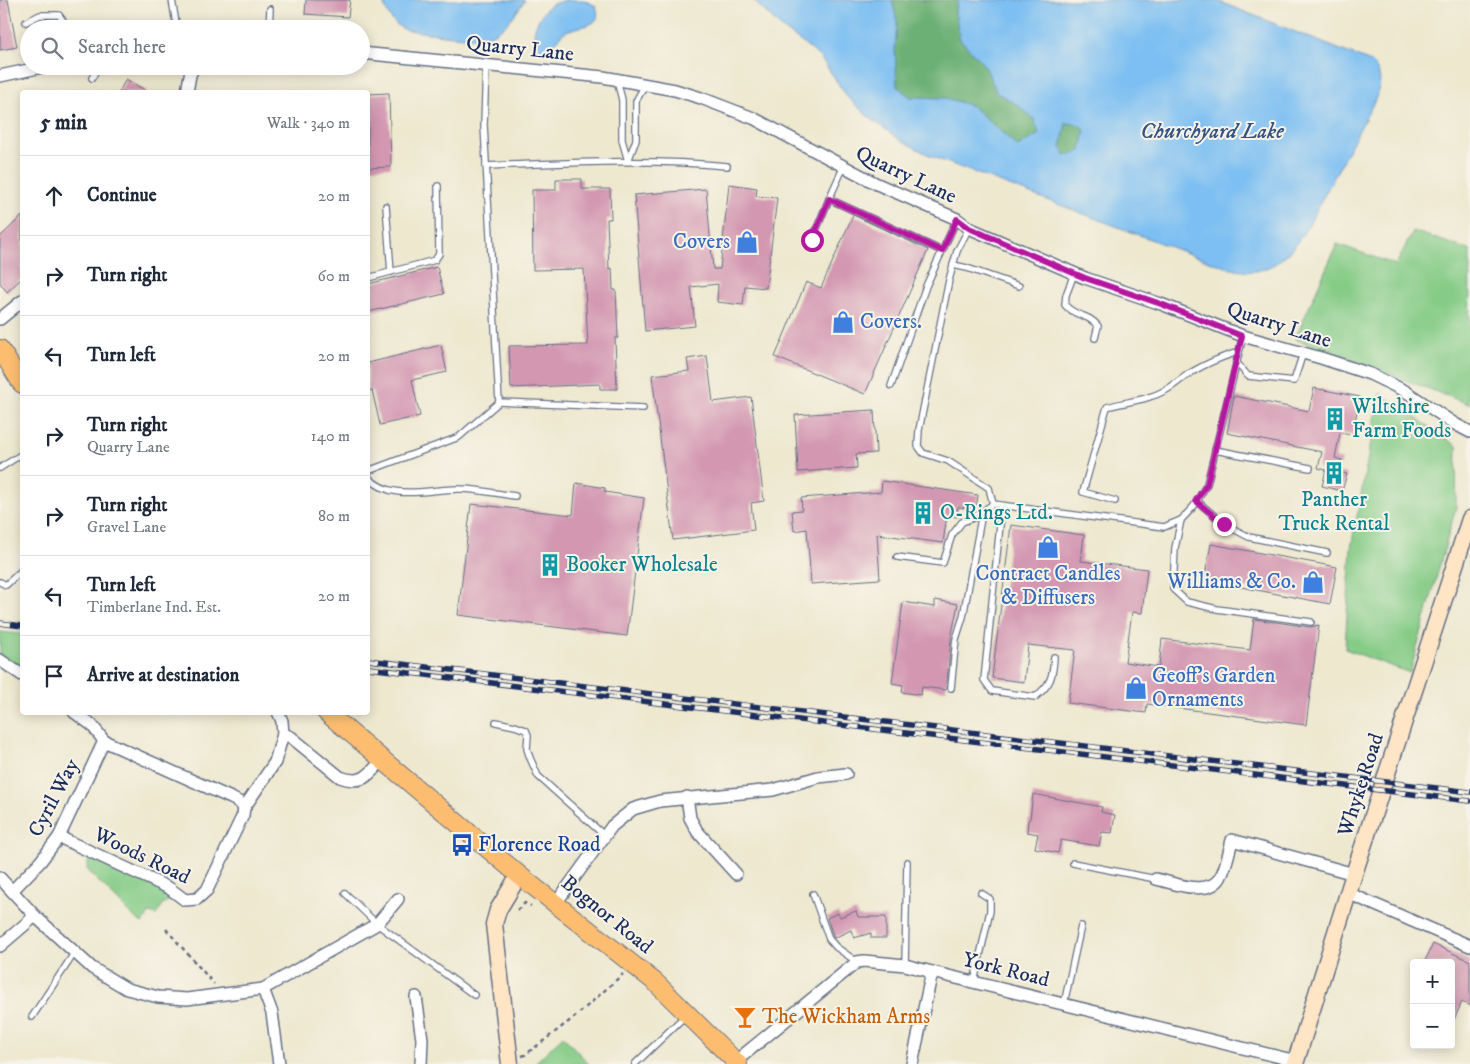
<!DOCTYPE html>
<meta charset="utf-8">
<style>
:root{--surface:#fff;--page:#f2f2f3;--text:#1f2937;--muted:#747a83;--line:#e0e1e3}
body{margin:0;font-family:"IM FELL DW Pica",serif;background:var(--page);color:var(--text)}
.controls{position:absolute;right:15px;bottom:15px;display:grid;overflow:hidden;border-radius:5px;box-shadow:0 2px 12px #0003}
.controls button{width:45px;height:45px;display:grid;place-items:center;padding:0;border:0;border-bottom:1px solid var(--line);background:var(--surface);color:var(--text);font:25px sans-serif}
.stop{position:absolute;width:15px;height:15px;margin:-11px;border:4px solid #b5179e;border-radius:50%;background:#fff}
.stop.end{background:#b5179e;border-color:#fff;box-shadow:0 1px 5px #0008}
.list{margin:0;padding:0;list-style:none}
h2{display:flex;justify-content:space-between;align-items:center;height:65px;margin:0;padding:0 20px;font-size:21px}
h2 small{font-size:16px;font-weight:400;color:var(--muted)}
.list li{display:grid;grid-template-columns:32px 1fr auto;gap:15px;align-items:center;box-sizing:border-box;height:80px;padding:0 20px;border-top:1px solid var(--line)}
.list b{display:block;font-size:19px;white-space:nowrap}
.list p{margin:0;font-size:16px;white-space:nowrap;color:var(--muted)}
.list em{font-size:16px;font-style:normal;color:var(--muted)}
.icon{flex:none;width:28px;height:28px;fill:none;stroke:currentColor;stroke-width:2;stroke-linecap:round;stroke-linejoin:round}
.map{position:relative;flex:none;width:1470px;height:1064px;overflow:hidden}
.search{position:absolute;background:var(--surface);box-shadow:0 2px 12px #0003;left:20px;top:20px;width:350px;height:55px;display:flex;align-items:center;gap:12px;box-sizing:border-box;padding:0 18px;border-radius:28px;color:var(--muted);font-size:19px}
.panel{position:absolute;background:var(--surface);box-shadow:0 2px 12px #0003;left:20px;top:90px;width:350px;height:625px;border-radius:5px}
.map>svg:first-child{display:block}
.green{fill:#86cc87;stroke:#507e72}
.forest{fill:#6cb074;stroke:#447069}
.water{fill:#7dbff2;stroke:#4c77a8;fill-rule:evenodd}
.building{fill:#d397b1}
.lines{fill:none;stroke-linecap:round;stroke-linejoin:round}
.lane-casing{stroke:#657086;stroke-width:8}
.street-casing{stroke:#657086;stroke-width:14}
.secondary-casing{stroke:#657086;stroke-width:19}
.primary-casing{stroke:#657086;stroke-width:20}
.path{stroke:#657086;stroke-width:2.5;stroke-dasharray:4 4;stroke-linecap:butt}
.lane{stroke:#fff;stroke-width:5.5}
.street{stroke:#fff;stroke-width:11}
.secondary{stroke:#fee5c5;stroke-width:16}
.primary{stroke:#fcbd6f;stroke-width:18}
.rail-casing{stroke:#1b2f5e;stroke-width:5.5}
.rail{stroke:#f7f3e8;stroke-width:4;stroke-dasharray:11;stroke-linecap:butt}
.route{stroke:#b5179e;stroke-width:6}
.labels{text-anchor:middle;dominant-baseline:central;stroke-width:4;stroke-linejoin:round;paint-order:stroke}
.street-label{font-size:21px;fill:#1b2f5e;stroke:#f7f3e8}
.shop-label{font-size:21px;fill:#366cbe;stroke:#f7f3e8;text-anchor:end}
.culture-label{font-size:21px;fill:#0d838f;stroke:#f7f3e8;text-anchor:start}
.transit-label{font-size:21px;fill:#164399;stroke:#f7f3e8;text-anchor:start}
.food-label{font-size:21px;fill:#c56008;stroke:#f7f3e8;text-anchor:start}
.water-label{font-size:22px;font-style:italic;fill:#345383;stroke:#f7f3e8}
</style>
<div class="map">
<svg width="1470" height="1064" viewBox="0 0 1470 1064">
<rect width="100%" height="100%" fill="#f7f3e8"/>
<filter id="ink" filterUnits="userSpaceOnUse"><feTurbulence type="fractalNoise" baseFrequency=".02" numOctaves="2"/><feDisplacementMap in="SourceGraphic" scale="10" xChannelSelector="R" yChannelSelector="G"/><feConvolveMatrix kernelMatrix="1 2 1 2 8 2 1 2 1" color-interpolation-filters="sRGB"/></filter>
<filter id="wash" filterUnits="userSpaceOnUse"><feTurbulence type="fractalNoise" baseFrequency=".0096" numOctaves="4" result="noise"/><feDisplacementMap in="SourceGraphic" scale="20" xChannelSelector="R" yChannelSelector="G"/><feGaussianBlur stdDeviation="1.12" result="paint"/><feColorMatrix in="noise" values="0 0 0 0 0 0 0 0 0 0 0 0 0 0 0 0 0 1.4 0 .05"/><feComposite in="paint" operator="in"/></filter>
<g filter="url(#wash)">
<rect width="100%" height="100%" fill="#eee8cf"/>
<g class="green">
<path d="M1413 231 1470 250 1469 404 1295 339 1337 244 1396 265Z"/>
<path d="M1380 393 1457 446 1456 507 1410 673 1345 649 1351 548Z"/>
<path d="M0 632 22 634V672L0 656Z"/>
<path d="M89 856 165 891 173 899 164 903 156 915 149 913 143 923 137 920 94 877 87 869Z"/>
<path d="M563 1036 589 1064H534Z"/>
</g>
<g class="forest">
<path d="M892 0H958L955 12 960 39 985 66 997 93 1018 105 1035 119 1040 134 1018 147 972 106 945 98 910 97 897 86 895 50 897 22Z"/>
<path d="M1066 123 1079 124 1085 130 1081 151 1066 156 1061 147Z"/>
</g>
<g class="water">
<path d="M382 0H525C516 13 507 27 492 34 476 42 426 32 406 30 391 24 388 14 382 0Z"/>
<path d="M567 0H584L596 6C605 32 574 22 561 35 556 41 551 53 541 49 526 42 538 17 546 9 552 3 559 2 567 0Z"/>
<path d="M753 0H892L897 22 895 50 897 86 910 97 945 98 972 106 1018 147 1039 134 1034 119 1018 105 997 93 985 66 960 39 955 12 958 0H1215L1371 62C1383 73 1381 85 1375 100L1308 226C1293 250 1274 275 1242 271 1228 269 1214 262 1200 258L933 157 902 141 870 118 848 98 823 61 812 50 782 28ZM1066 123 1078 124 1085 130 1081 151 1066 156 1061 147Z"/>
</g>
<g id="blocks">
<g class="building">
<path d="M0 0H8L17 47 0 50Z"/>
<path d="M306 0H350L348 17 305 14Z"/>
<path d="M126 79 148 92H119Z"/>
<path d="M389 93 391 167 368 168V94Z"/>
<path d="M556 179H582V189H610L611 219H607L609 269 612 268 613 290H616L618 338H615L617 389H600V384L511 388 509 346 588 345 584 269 533 270 532 190H556Z"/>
<path d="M729 184 757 188 756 196 777 198 766 288 745 286 743 305 717 302 718 284 691 287 695 326 645 331 634 195 706 189 713 269H720Z"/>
<path d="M853 215 928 250 865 394 775 357 806 282 821 288Z"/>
<path d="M22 216V278L7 292 0 283V237Z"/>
<path d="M437 267 444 294 368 312V284Z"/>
<path d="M441 345 447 372 412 380 420 416 380 425 372 390 368 391V363Z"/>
<path d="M707 356 713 402 751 397 764 501 751 503 754 530 673 540 652 375 689 371 687 359Z"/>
<path d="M1314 388 1360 397 1352 435 1340 433 1335 458 1342 460 1338 472 1347 474 1342 491 1322 486 1326 470 1318 468 1322 452 1227 433 1234 396 1309 411Z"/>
<path d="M874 410 876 453 856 454 857 468 798 472 795 415Z"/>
<path d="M882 481 978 495 976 509 958 507 957 517 947 515 943 543 877 534 880 579 811 584 807 529 794 531 792 511 802 510 801 498 881 492Z"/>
<path d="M576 483 605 488V492L644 498 627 636 458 615 471 504 573 515Z"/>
<path d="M1011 525 1084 535 1081 561 1147 569 1142 613 1132 612 1125 662 1159 667 1162 639 1250 650 1254 619 1310 627 1319 625 1306 725 1147 704 1146 713 1068 703 1075 650 1028 645 1024 682 992 678Z"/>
<path d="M1211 544 1337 567 1330 604 1204 580Z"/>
<path d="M935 600 958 604 951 638 946 690 922 687 921 695 902 692 903 685 892 683 903 602 935 607Z"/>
<path d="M1033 794 1102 807 1101 812 1115 815 1112 833 1102 832 1099 846 1061 840 1058 853 1035 848 1038 834 1027 832 1028 820 1030 819Z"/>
<path d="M856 911 858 917H886V938H871V933L854 938 851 930 834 938 827 918 838 913 840 917Z"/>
<path d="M1433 944 1470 961V1006L1462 1002 1451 1026V963H1424Z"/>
</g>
</g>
</g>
<g filter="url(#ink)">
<use href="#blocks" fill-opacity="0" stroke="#657086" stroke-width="1"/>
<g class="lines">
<defs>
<g id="lane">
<path d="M172 0 177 29"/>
<path d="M26 22 40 15H59L69 29"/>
<path d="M269 29 270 9"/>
<path d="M486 64 484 125 499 402 643 408"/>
<path d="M92 78 98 66"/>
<path d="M617 80 622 100V140L628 161"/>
<path d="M628 161 636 140V101L645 85"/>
<path d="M486 166C567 163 647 158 727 166"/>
<path d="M844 166 829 199 942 251"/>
<path d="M386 206 391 272"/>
<path d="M969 228 957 251 949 280 919 430 918 446 923 453 948 461 989 488 993 504"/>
<path d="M812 240 829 199"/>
<path d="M953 265 967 268 1019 286"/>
<path d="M1074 274 1066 295 1065 305C1076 318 1086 312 1098 326L1095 338"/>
<path d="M368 278 435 260 439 254 438 186"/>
<path d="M1236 362 1248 376 1294 381 1303 353"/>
<path d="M891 386 926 286 957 219"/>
<path d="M1215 450 1310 468"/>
<path d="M0 468 22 454"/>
<path d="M368 471 459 437 499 402"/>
<path d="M368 477C392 503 429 488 461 489 478 489 497 494 515 496"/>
<path d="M1115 501 1083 492 1107 407C1128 401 1146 401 1166 390 1175 385 1183 377 1192 372 1207 363 1222 357 1238 352"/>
<path d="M1197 501 1224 524 1249 537 1327 553"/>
<path d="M993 504 1164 527 1181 520 1194 506 1207 484 1243 336"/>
<path d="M1002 506 984 680 992 691 1035 697C1051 685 1053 676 1054 657"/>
<path d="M1181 520 1175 548 1173 589 1187 602 1217 609 1311 622"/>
<path d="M897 557 943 563 952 535 962 522 973 518 993 504"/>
<path d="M0 582 6 585 22 570"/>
<path d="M951 688 956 639 963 617 982 513"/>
<path d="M496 722 515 726 526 730 528 735 527 749 530 758 538 776 605 836"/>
<path d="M1073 863 1156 879"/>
<path d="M345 893 377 924 474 995"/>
<path d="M813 894 829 939 836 947 857 962"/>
<path d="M905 965 907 862"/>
<path d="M974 982 990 911V899L981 893"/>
<path d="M1064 1004 1081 926"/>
<path d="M32 1017 75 952"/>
<path d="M635 1064 686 1015"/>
</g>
<g id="street">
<path d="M361 53 603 77 675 90 701 98 753 118 877 184 957 219 969 228 1011 246 1085 278 1161 304 1243 336 1321 358 1370 374 1405 391 1455 424 1470 432"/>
<path d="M0 76 47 66"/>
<path d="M187 92 190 75 194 66"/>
<path d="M0 319 22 301"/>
<path d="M0 660 22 675"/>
<path d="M74 712 92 725 104 741 231 798 239 802 244 808"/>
<path d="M278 712 282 721 283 734"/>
<path d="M687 797 690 818 697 831 736 874"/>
<path d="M59 837 169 888 185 900 197 899 207 890 243 815 244 808 275 762 283 734 291 737 340 777C363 785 368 776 382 760"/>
<path d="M0 878 35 916 92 968 127 989 158 997 187 999 263 989 377 924 398 899"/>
<path d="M1156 879C1174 883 1208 897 1220 878 1226 868 1229 852 1232 840L1354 874"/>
<path d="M12 891 40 862 59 837 104 741"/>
<path d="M1348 893 1470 946"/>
<path d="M556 903 612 826 633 809 660 801 773 790 818 777 846 774"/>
<path d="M0 946 35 916"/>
<path d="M263 989 272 1013 279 1064"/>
<path d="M416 997 422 1039 421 1064"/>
<path d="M736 1061 857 962 864 961 905 965 932 972 1296 1061"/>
<path d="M912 1064 932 972"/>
</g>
<g id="secondary">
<path d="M510 1064 494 924 498 910 519 875"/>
<path d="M1295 1064 1354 874 1470 519"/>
</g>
<g id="primary">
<path d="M0 349 22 384"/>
<path d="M326 712 519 875 655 982 738 1064"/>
</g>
</defs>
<use href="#lane" class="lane-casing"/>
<use href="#street" class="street-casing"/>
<use href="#secondary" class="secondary-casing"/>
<use href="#primary" class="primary-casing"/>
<g class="path">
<path d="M517 910 525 903 531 906"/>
<path d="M166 929 214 984"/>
<path d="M522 1056 525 1055 576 1016 623 974"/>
</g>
<use href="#lane" class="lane"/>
<use href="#street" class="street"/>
<use href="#secondary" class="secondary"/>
<use href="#primary" class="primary"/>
<defs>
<g id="rail">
<path d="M0 623 22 626"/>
<path d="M368 660 1470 792"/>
<path d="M368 668 1470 801"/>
</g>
</defs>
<use href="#rail" class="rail-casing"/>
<use href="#rail" class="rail"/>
</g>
</g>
<g class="lines" filter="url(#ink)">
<path class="route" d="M812 240 829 199 942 251 957 219 969 228 1085 278 1161 304 1242 336 1207 484 1196 501 1224 524"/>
</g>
<defs>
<symbol id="shop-bare" viewBox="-9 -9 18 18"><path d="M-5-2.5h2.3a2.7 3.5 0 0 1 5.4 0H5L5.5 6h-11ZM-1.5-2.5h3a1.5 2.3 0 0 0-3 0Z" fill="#3f7fe0" stroke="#f7f3e8" stroke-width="2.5" paint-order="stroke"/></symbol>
<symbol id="building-bare" viewBox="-9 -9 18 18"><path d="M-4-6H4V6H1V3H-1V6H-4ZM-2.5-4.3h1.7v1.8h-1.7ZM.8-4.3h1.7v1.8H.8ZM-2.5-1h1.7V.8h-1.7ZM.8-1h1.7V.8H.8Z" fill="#0f9aa8" stroke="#f7f3e8" stroke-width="2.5" paint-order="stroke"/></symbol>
<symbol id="bus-bare" viewBox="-9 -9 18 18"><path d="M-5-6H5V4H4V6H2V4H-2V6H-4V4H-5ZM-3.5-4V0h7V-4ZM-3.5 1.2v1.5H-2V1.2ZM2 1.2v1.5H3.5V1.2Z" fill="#1a4fb4" stroke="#f7f3e8" stroke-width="2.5" paint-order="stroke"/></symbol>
<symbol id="bar-bare" viewBox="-9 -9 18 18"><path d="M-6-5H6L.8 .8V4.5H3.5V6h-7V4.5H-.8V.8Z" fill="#e8710a" stroke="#f7f3e8" stroke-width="2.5" paint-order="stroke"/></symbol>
</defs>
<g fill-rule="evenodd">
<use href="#shop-bare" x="731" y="226" width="32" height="32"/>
<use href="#shop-bare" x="827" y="306" width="32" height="32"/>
<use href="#building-bare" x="1319" y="403" width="32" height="32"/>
<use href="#building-bare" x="1318" y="457" width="32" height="32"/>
<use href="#building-bare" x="907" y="497" width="32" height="32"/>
<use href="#shop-bare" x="1032" y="531" width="32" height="32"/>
<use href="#building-bare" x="534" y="549" width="32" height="32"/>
<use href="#shop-bare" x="1297" y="566" width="32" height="32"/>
<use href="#shop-bare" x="1120" y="672" width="32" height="32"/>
<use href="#bus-bare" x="446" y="829" width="32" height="32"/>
<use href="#bar-bare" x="729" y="1001" width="32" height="32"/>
</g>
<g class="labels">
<g class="street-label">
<text transform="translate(520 49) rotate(6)">Quarry Lane</text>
<text transform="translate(906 175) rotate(25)">Quarry Lane</text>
<text transform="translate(1279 325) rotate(18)">Quarry Lane</text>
<text transform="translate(1361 785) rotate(-72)">Whyke Road</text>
<text transform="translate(54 798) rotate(-62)">Cyril Way</text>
<text transform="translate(142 856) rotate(26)">Woods Road</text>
<text transform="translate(607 915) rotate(39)">Bognor Road</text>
<text transform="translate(1006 970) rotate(14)">York Road</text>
</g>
<g class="shop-label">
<text x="730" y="242">Covers</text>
<text x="860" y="322" text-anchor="start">Covers.</text>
<text x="1048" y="574" text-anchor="middle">Contract Candles<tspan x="1048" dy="24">&amp; Diffusers</tspan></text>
<text x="1296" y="582">Williams &amp; Co.</text>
<text x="1152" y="676" text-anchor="start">Geoff's Garden<tspan x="1152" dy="24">Ornaments</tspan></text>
</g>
<g class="culture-label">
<text x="1352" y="407">Wiltshire<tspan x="1352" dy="24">Farm Foods</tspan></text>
<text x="1334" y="500" text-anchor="middle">Panther<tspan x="1334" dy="24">Truck Rental</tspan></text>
<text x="940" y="513">O-Rings Ltd.</text>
<text x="566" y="565">Booker Wholesale</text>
</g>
<g class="transit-label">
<text x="478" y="845">Florence Road</text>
</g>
<g class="food-label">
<text x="762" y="1017">The Wickham Arms</text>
</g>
<g class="water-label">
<text x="1212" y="131">Churchyard Lake</text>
</g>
</g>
</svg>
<div class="controls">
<button>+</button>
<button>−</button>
</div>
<div class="stop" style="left:812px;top:240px"></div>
<div class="stop end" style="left:1224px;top:524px"></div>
<div class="search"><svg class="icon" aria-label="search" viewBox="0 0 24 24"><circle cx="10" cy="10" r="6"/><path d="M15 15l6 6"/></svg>Search here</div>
<section class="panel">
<h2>5 min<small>Walk · 340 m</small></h2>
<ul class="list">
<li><svg class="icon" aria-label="ahead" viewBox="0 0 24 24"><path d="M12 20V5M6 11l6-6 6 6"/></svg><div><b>Continue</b></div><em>20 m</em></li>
<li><svg class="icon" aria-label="right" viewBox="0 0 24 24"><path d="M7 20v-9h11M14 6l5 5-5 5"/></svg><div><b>Turn right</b></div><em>60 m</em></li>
<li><svg class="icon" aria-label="left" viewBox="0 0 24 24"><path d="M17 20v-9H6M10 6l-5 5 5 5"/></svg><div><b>Turn left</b></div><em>20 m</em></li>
<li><svg class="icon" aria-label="right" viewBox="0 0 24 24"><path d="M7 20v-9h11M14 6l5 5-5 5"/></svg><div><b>Turn right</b><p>Quarry Lane</p></div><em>140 m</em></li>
<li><svg class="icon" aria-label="right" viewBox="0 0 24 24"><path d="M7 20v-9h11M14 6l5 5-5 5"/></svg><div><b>Turn right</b><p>Gravel Lane</p></div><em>80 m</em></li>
<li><svg class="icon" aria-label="left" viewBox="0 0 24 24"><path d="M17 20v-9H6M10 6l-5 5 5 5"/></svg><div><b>Turn left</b><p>Timberlane Ind. Est.</p></div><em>20 m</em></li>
<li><svg class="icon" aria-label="arrive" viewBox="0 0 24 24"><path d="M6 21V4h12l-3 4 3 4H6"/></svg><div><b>Arrive at destination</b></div></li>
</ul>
</section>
</div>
